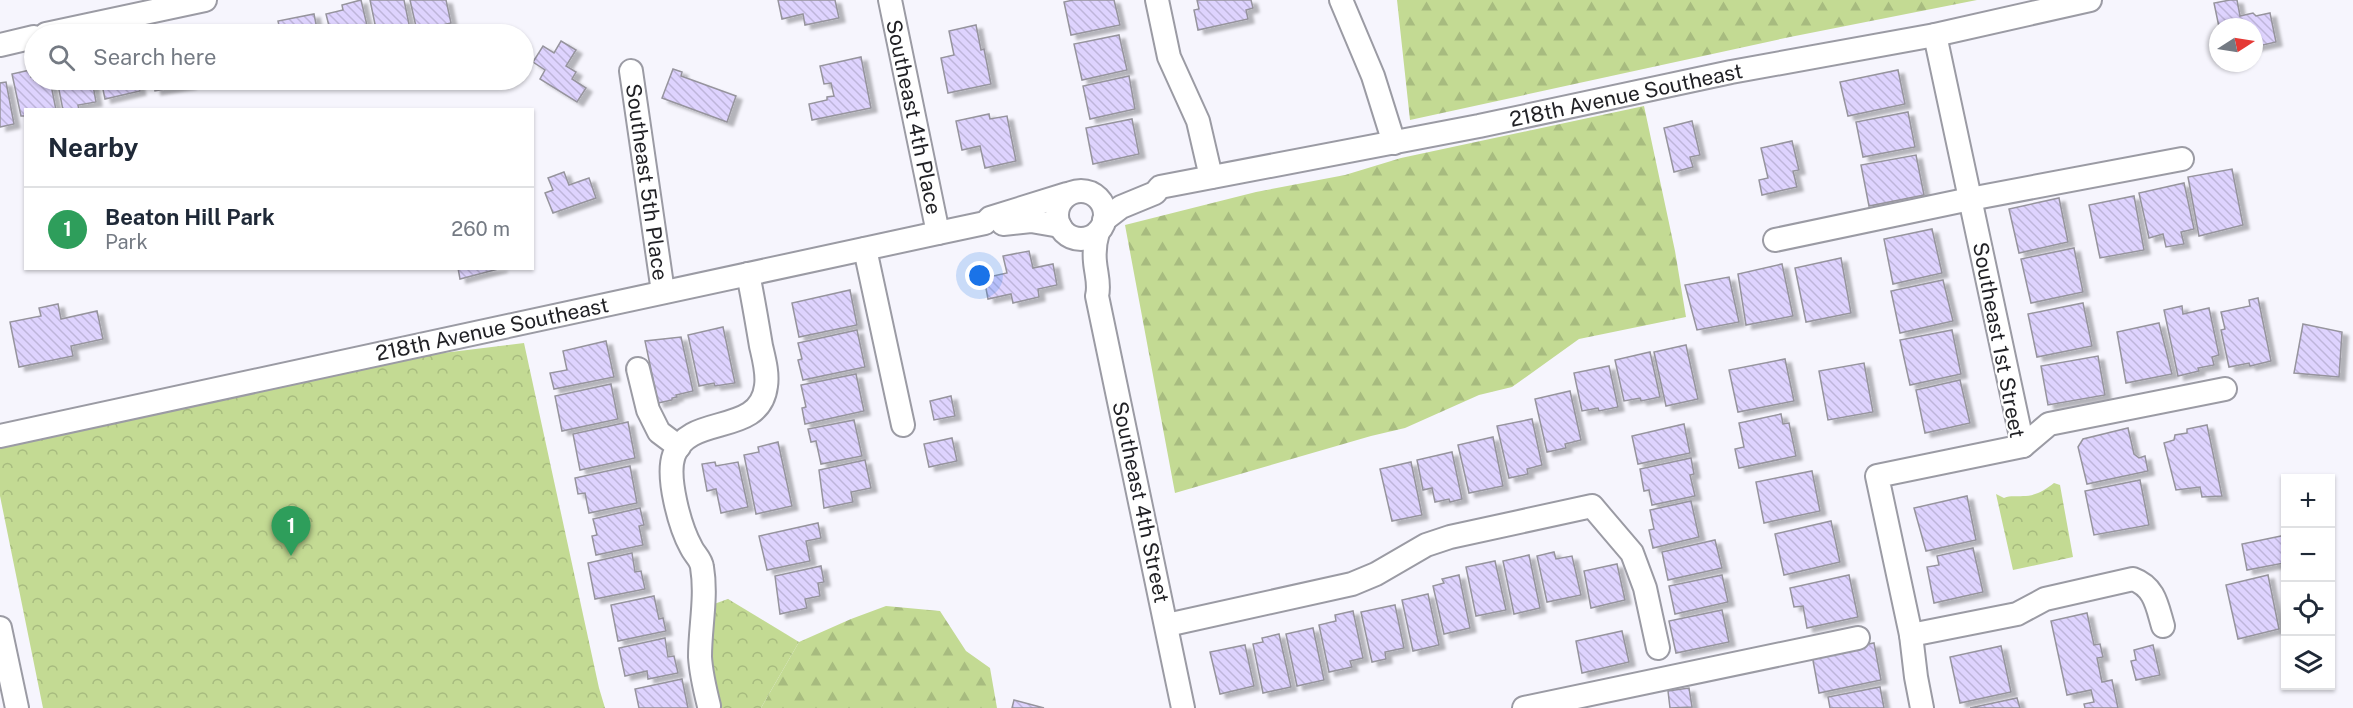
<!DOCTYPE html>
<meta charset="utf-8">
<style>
:root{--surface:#fff;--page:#f2f2f3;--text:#1f2937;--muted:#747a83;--line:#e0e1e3;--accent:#2563eb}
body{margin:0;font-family:"Public Sans",sans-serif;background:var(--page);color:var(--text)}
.controls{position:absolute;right:18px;bottom:18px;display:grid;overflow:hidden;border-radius:0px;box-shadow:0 2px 4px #0004}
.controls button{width:54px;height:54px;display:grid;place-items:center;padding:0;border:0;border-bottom:2px solid var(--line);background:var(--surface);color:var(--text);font:30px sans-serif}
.compass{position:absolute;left:2209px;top:18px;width:54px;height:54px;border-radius:50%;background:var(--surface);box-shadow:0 2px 4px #0004;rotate:78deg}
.you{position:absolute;left:980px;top:276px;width:21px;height:21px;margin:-15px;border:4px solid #fff;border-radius:50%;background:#1a73e8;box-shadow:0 0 0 9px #1a73e833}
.badge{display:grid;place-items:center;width:39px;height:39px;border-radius:50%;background:var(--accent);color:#fff;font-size:20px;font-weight:700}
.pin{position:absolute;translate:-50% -50px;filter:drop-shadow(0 2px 3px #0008)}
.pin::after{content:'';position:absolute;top:32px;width:21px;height:18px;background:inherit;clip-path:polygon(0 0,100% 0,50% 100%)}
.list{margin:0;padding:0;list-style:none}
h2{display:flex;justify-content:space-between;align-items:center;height:78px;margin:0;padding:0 24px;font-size:26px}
h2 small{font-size:20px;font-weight:400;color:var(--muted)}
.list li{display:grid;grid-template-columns:39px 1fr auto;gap:18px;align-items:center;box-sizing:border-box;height:84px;padding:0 24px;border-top:2px solid var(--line)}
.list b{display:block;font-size:22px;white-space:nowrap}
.list p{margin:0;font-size:20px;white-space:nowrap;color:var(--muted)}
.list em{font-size:20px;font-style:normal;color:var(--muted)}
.icon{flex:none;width:33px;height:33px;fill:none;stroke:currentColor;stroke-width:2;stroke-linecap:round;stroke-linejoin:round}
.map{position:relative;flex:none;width:2353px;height:708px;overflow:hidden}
.search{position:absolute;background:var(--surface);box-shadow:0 2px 4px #0004;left:24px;top:24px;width:510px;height:66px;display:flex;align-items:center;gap:15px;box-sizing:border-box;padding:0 21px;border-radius:33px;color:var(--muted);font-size:22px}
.panel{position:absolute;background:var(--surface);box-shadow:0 2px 4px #0004;left:24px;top:108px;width:510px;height:162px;border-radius:0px}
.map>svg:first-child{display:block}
.forest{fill:url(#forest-firs)}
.park{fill:url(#park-crowns)}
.building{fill:url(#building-back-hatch);stroke:#96949d;stroke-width:1.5;filter:url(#shadow)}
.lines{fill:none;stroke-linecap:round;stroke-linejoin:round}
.minor-casing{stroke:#9b9ba4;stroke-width:26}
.minor{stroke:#fff;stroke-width:22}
.labels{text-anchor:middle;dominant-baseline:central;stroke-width:4.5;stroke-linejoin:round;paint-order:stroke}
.street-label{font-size:21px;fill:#212125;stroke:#fff}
</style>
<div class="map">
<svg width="2353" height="708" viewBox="0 0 2353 708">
<defs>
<pattern id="forest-firs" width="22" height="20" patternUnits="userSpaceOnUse" patternTransform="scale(1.5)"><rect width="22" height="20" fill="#c3da93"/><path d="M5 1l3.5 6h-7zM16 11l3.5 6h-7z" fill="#a7bb7f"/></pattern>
<pattern id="park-crowns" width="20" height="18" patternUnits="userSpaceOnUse" patternTransform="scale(1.5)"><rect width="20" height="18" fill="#c3da93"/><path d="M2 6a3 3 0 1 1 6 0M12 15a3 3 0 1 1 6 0" fill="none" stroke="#a7bb7f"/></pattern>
<pattern id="building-back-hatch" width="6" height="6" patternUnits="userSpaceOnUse" patternTransform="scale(1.5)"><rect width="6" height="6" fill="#ded3fe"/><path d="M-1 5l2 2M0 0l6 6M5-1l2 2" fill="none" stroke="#beb5da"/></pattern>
<filter id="shadow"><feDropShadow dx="6" dy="4" stdDeviation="1.5" flood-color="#0004"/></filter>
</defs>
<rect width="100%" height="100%" fill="#f6f5fd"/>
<g class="forest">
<path d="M1397 0H1977L1790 37 1410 120Z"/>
<path d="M1644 106 1675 251 1686 317 1579 339 1512 387 1479 395 1405 428 1371 436 1175 493 1125 225 1256 192 1345 175 1401 158Z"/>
<path d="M886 606 940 611 966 651 990 668 997 708H761L799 642 851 619Z"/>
</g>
<g class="park">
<path d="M524 343 599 688 605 708H43L0 496V444L386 360Z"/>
<path d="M2054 483 2060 485 2073 557 2013 570 1996 494 2004 498C2011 495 2016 497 2023 496 2036 496 2045 490 2054 483Z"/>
<path d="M728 599 799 642 761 708H719L708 659 714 604Z"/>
</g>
<g class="building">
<path d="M361 0 369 34H331L326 14 343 10 342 5Z"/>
<path d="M370 0H404L411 34H377Z"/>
<path d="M410 0H446L451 23 417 31Z"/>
<path d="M778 0H835L839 18 805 25 803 14 782 19Z"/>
<path d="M1073 0H1114L1120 25 1071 35 1064 2Z"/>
<path d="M1197 0H1251L1253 8 1246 10 1248 19 1198 30 1194 10 1199 9Z"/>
<path d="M2230 0H2237L2240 16 2253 13 2256 16 2270 13 2276 42 2254 47V27H2219L2214 3Z"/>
<path d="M314 14 318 34H281L278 21Z"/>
<path d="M256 25V28L273 25 275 34H238L237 29Z"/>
<path d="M976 25 981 50 984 49 991 84 948 93 941 58 954 55 949 31Z"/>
<path d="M1119 35 1127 70 1082 80 1074 44Z"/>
<path d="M561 41 576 50 566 66 576 72 572 79 586 88 577 102 540 79 545 70 533 62 543 46 554 53Z"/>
<path d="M861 57 871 108 812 120 809 104 827 100V97L834 96 831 83 824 84 820 66Z"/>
<path d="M673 69 682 72 681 76 736 96 727 122 662 98Z"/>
<path d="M30 70 31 77 34 76V80H50L56 110H26V116H21L12 74Z"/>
<path d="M1898 70 1905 104 1848 116 1840 82Z"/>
<path d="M1129 76 1135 109 1090 119 1083 86Z"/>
<path d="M57 80H92L96 102 78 105 79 110H63Z"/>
<path d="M101 80H137L140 91 105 99Z"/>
<path d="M153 80H189L190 85 155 91Z"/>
<path d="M6 82 14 124 0 127V83Z"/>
<path d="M1908 112 1915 147 1863 157 1856 122Z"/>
<path d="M989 114 990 119 1007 116 1016 161 985 168 980 146 962 150 956 121Z"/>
<path d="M1132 119 1139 154 1093 164 1086 128Z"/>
<path d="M1692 121 1700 155 1690 157 1693 167 1674 172 1664 128Z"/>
<path d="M1792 141 1799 170 1793 171 1797 187 1762 195 1759 180 1768 178 1761 148Z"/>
<path d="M1916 155 1924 195 1869 206 1861 165Z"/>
<path d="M2232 169 2243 225 2199 236 2188 177Z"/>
<path d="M564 172 569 185 589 178 596 198 553 213 545 193 553 190 548 178Z"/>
<path d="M2184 183 2194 229 2181 232 2184 244 2166 247 2163 234 2149 238 2139 193Z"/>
<path d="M2134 196 2144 250 2100 258 2089 205Z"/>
<path d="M2059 198 2068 242 2019 253 2009 209Z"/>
<path d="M1932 229 1942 273 1893 284 1884 239Z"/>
<path d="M2074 248 2083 292 2031 303 2021 259Z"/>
<path d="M1029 251 1033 268 1053 264 1057 285 1038 289 1039 297 1013 303 1011 294 988 299 984 278 1007 273 1003 256Z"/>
<path d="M1841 258 1851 313 1806 322 1795 268Z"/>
<path d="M1782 264 1793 316 1746 325 1738 274Z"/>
<path d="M458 268H502L460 279Z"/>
<path d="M1729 277 1739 322 1697 330 1685 285Z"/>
<path d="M1943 280 1953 321 1900 333 1891 291Z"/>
<path d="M850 290 857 325 799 337 792 303Z"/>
<path d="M2258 298 2271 361 2250 366 2249 363 2229 367 2221 330 2225 329 2221 312 2250 306 2249 300Z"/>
<path d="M2083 303 2092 346 2037 357 2028 314Z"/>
<path d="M58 304 61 319 97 311 103 339 71 346 73 356 19 367 10 322 41 316 39 308Z"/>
<path d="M2182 306 2183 314 2209 308 2219 355 2212 357 2214 365 2198 368 2199 371 2178 376 2164 310Z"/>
<path d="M2159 323 2172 374 2126 383 2117 332Z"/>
<path d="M2303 324 2342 332 2339 377 2294 373Z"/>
<path d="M723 327 735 383 715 386 714 383 699 386 688 335Z"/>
<path d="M857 330 865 367 803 380 798 360 802 359 798 343Z"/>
<path d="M1952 330 1961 374 1910 385 1900 340Z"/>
<path d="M681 337 693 391 676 395 677 397 672 398V400L658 403 645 341Z"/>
<path d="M606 341 614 377 554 389 550 373 567 370 563 351Z"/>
<path d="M1686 345 1698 399 1666 406 1654 352Z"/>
<path d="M1650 352 1660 397 1641 401 1640 398 1624 401 1615 360Z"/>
<path d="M2098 356 2105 395 2048 405 2041 366Z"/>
<path d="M1785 359 1794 401 1738 412 1729 370Z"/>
<path d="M1864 363 1873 412 1828 420 1819 371Z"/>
<path d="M1609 366 1618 407 1599 411 1598 408 1582 411 1574 373Z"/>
<path d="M856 374 864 411 805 424 802 408 806 407 801 385Z"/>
<path d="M1960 380 1970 423 1925 433 1916 390Z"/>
<path d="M611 384 618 419 562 431 555 396Z"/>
<path d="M1570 391 1581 440 1565 444 1566 448 1547 452 1535 399Z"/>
<path d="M951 396 955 416 934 420 930 401Z"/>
<path d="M1781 414 1783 424 1789 423 1796 456 1739 468 1735 449 1744 447 1739 423Z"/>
<path d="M1532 419 1542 465 1527 469 1528 474 1509 478 1497 426Z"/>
<path d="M854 420 862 456 821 464 816 441 811 442 808 429Z"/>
<path d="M628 422 635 458 580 470 573 434Z"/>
<path d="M1684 424 1690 453 1638 464 1632 436Z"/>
<path d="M2207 425 2222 496 2202 497 2200 487 2176 490 2164 443 2174 440 2175 435 2187 433V429Z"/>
<path d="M2128 428 2134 454 2139 458 2145 456 2148 471 2087 484 2078 447 2083 439Z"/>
<path d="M1493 437 1503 486 1469 493 1458 445Z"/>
<path d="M952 438 957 461 929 467 924 444Z"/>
<path d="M778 442 792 506 756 514 744 455 759 452 758 447Z"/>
<path d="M1452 452 1462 499 1450 502 1449 499 1435 502 1432 488 1423 490 1417 460Z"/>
<path d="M1691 458 1694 474 1690 475 1695 496 1652 505 1649 490 1644 491 1640 469Z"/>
<path d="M865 460 871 488 851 492 853 502 824 508 819 470Z"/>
<path d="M715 462 716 466 738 462 748 507 721 513 716 489 707 491 702 464Z"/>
<path d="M1411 462 1422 515 1392 521 1380 469Z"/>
<path d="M630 466 637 503 589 513 585 493 578 494 575 478Z"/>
<path d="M1812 471 1820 511 1764 523 1756 482Z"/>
<path d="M2140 480 2149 525 2094 535 2085 491Z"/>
<path d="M1967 496 1976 540 1926 551 1914 508Z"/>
<path d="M1691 501 1699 537 1653 548 1649 530 1654 529 1650 510Z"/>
<path d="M640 508 644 525 639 526 643 545 596 555 592 536 597 535 593 519Z"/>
<path d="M1831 521 1840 562 1784 575 1775 534Z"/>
<path d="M818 523 821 538 806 541 810 561 767 570 759 536Z"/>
<path d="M2286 535V554L2282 555 2284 563 2247 570 2242 544Z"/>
<path d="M1715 540 1722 568 1668 580 1662 552Z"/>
<path d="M1973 548 1983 592 1934 603 1927 567 1939 565 1937 556Z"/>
<path d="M1554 552 1556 559 1572 556 1581 595 1547 602 1537 556Z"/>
<path d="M632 553 635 572 641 571 645 589 595 599 588 563Z"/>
<path d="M1529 555 1540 608 1514 614 1503 561Z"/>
<path d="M1495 561 1506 610 1476 616 1466 567Z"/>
<path d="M1617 564 1625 600 1591 608 1584 571Z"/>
<path d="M821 566 824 582 818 583 820 596 805 599 807 608 780 614 775 576Z"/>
<path d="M1459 575 1470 628 1444 634 1433 586 1444 583 1442 579Z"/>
<path d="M1722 575 1728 602 1675 614 1669 586Z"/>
<path d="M1849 575 1858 617 1807 628 1803 606 1794 607 1790 588Z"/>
<path d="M2268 575 2279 629 2238 639 2226 585Z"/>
<path d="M1428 594 1439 645 1413 651 1402 600Z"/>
<path d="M654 596 659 619 663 618 666 631 618 641 611 605Z"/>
<path d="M1395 605 1404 648 1385 652 1386 659 1372 662 1361 612Z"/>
<path d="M1722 610 1729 642 1676 653 1669 621Z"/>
<path d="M1353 611 1363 658 1350 661 1352 667 1329 672 1319 625 1336 621 1335 615Z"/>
<path d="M2087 613 2094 645 2100 644 2103 657 2097 658 2102 682 2112 680 2118 708H2085L2084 704 2094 702 2091 690 2067 695 2051 621Z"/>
<path d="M1313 628 1324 680 1297 686 1286 634Z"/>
<path d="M1622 631 1629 662 1582 673 1576 641Z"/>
<path d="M1279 634 1291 687 1263 693 1253 644 1263 642 1262 638Z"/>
<path d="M665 638 668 657 674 656 678 673 648 679 647 671 625 676 619 648Z"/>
<path d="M1874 643 1881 680 1819 693 1812 655Z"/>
<path d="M1245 645 1254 686 1220 694 1210 652Z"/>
<path d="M2153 645 2160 675 2136 680 2131 661 2136 660 2134 650Z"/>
<path d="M2001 646 2011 692 1960 703 1950 657Z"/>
<path d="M682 679 688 708H639L635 689Z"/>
<path d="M1880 687 1884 708H1830L1828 697Z"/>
<path d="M1689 688 1692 707 1670 708 1668 691Z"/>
<path d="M2017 698 2020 708H1970Z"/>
<path d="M1014 700 1044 708H1012Z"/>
</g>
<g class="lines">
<defs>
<g id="minor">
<path d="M890 0 938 233"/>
<path d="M1157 0 1169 57 1198 121 1211 177"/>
<path d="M1341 0 1373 76 1394 143"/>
<path d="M46 34 205 0"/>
<path d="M0 45 34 37"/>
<path d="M631 71 663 292"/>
<circle cx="1081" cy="215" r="24"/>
<path d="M1104 220 1121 207 1155 193 1160 187 1479 126 1731 72 1935 35 2090 0"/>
<path d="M1003 224 1031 221 1060 226"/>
<path d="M1098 232C1095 242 1094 252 1095 262 1096 274 1100 284 1097 296L1183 708"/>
<path d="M1775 240 1970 199 2182 159"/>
<path d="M865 249 903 425"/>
<path d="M638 369 648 410 659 432 679 447"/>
<path d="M0 436 938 233 985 223 990 218 1067 194"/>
<path d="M2023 446 2049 424 2225 389"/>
<path d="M1167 625 1352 584 1376 574 1426 545 1450 537 1592 506 1632 553 1645 588 1658 648"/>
<path d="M0 628 17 708"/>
<path d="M1911 635 2017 614 2045 599 2133 579C2155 587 2157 606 2163 626"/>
<path d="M709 706C705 690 701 674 700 657 700 627 707 597 702 567 701 559 694 554 691 547 680 527 666 477 674 455 689 413 760 437 766 386 768 373 764 359 761 346 757 322 753 298 748 274"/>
<path d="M1524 708 1858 638"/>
<path d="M1922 708 1916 677 1911 635 1877 476 2023 446 1935 35"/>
</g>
</defs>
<use href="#minor" class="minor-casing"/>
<use href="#minor" class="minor"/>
</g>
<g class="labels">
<g class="street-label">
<text transform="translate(1626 95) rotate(-12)">218th Avenue Southeast</text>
<text transform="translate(914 117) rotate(78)">Southeast 4th Place</text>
<text transform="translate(647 182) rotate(82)">Southeast 5th Place</text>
<text transform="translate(492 329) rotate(-12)">218th Avenue Southeast</text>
<text transform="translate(1999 340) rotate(79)">Southeast 1st Street</text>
<text transform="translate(1141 502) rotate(78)">Southeast 4th Street</text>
</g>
</g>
</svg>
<div class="controls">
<button>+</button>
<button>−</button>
<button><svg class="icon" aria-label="locate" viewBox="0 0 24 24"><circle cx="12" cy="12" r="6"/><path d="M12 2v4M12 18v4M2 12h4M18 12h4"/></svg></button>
<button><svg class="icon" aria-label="layers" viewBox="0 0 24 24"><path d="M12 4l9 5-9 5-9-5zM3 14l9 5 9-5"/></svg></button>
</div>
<svg class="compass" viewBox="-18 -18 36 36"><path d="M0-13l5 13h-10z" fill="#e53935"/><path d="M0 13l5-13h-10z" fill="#747a83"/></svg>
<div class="you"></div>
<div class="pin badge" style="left:291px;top:556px;background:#2e9e5b">1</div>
<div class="search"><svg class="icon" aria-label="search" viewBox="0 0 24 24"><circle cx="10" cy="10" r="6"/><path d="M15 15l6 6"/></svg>Search here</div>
<section class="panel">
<h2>Nearby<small></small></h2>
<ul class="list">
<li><span class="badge" style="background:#2e9e5b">1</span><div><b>Beaton Hill Park</b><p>Park</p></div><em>260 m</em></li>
</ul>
</section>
</div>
